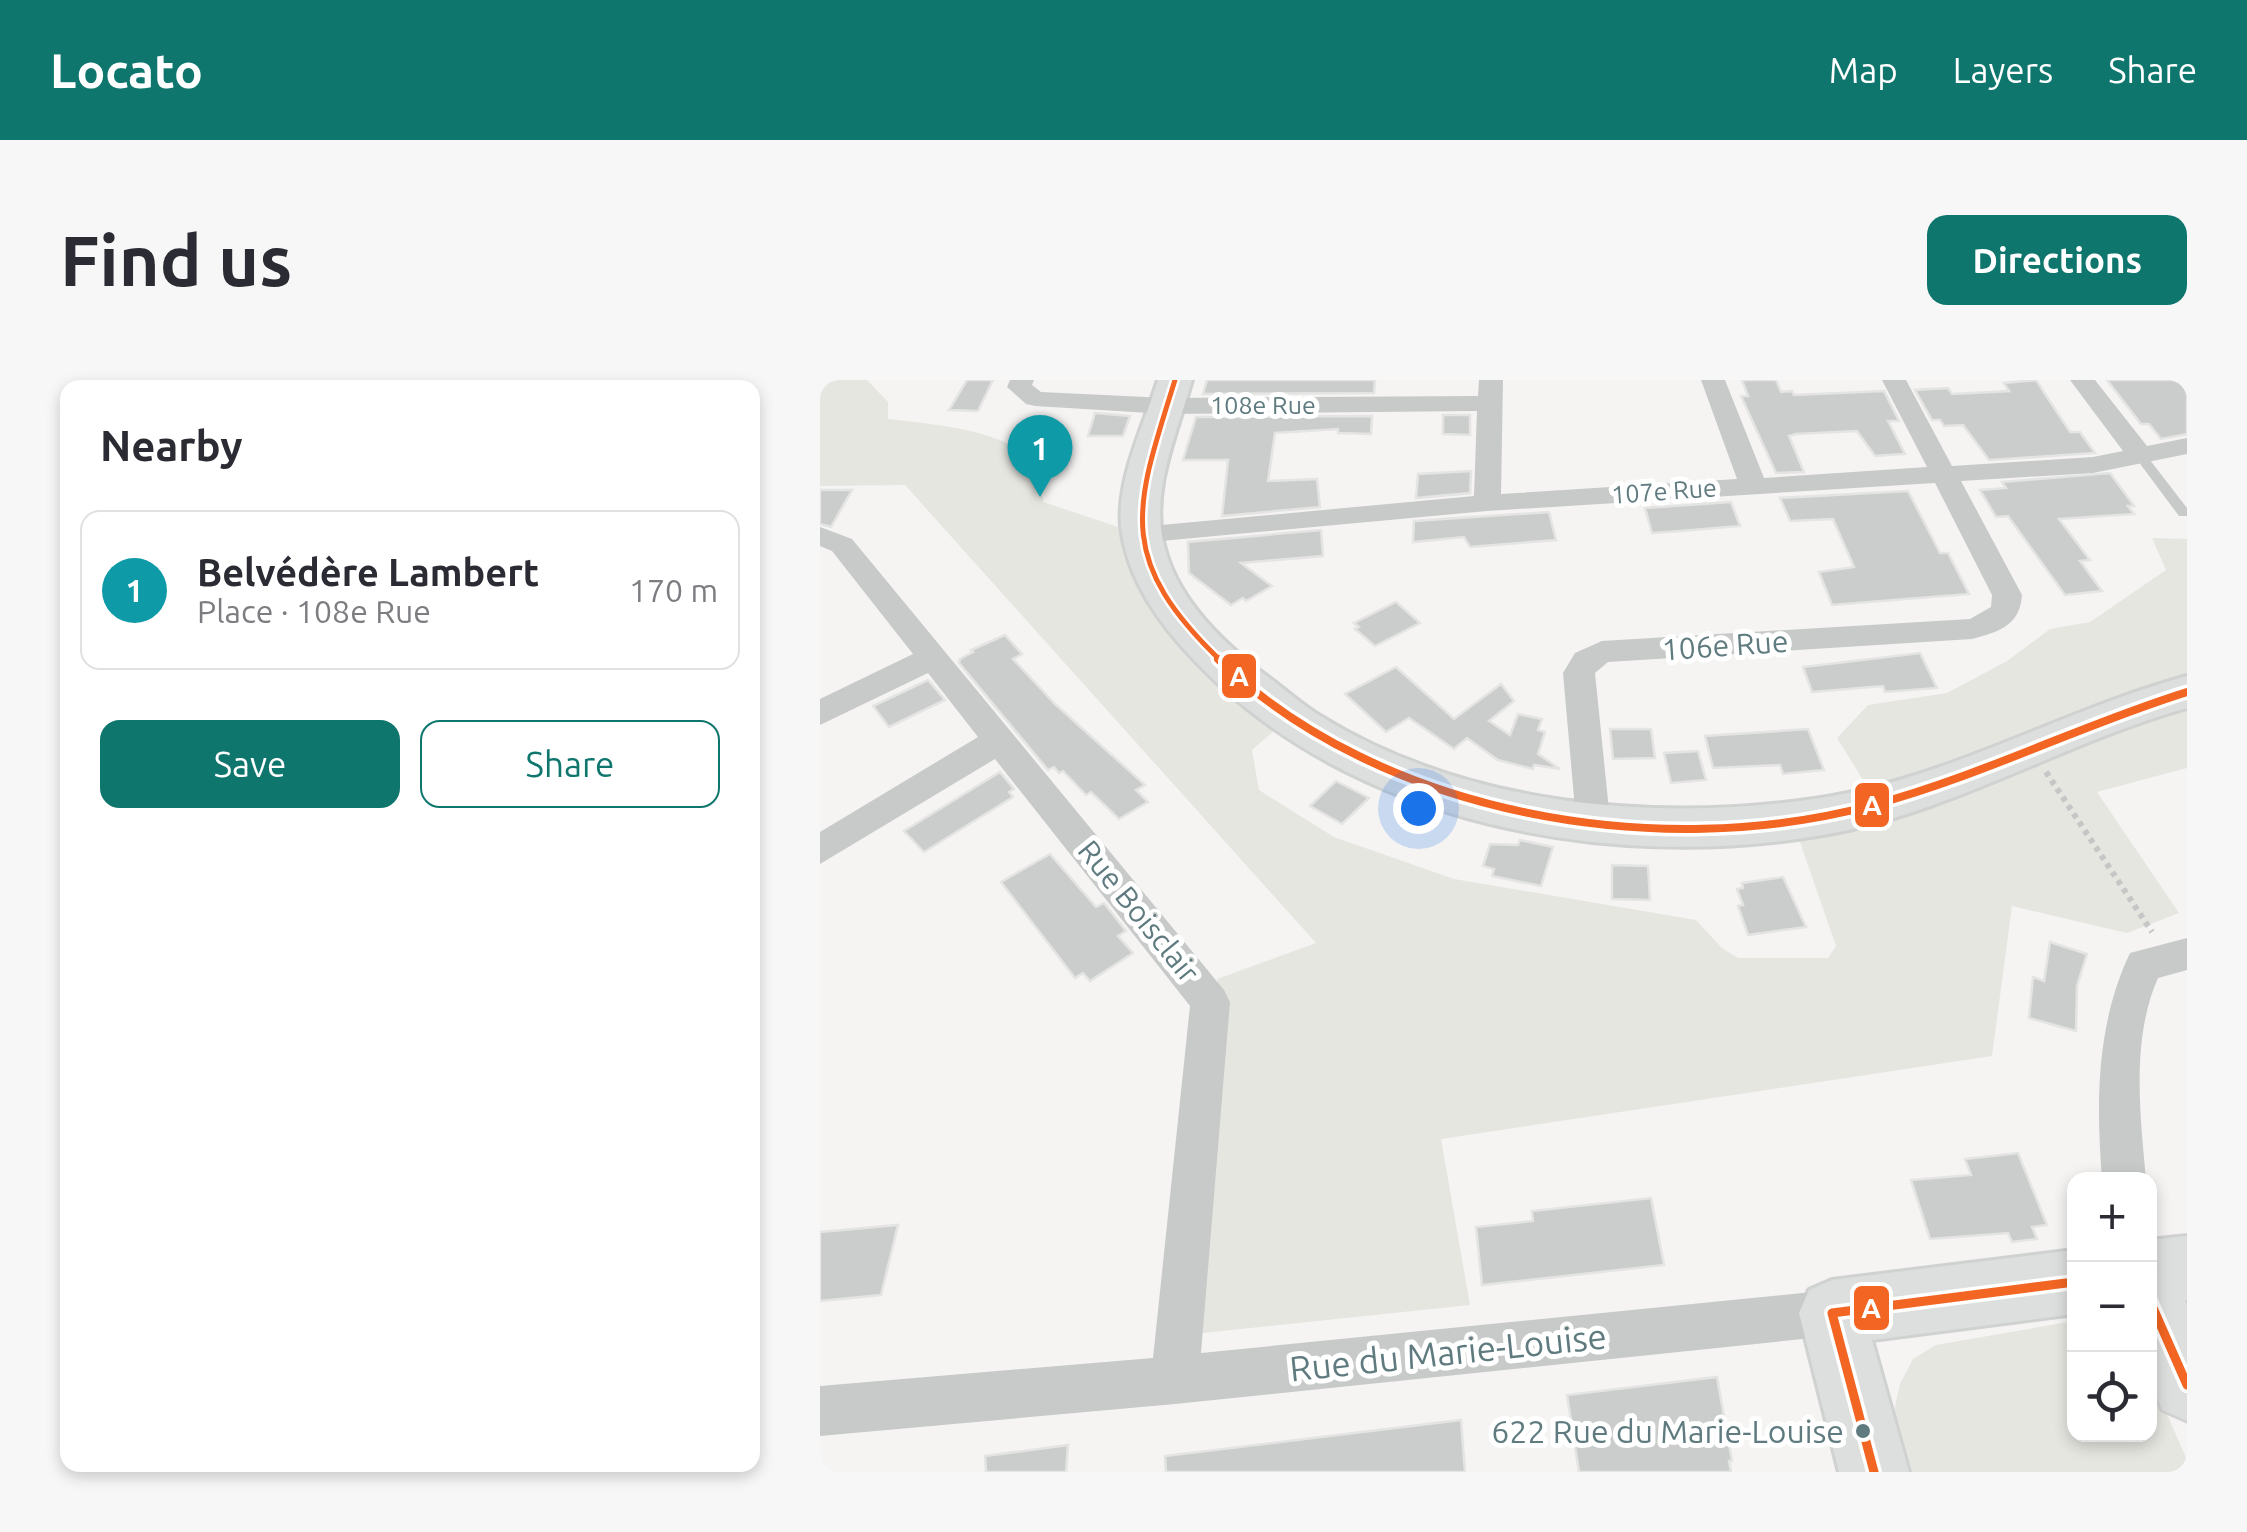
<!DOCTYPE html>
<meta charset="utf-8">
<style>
:root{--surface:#fff;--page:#f7f7f7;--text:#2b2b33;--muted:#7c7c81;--line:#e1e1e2;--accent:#0f766e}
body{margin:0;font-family:Ubuntu,sans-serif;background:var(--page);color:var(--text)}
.controls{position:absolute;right:30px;bottom:30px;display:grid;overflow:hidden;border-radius:20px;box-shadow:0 5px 15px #0003}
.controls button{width:90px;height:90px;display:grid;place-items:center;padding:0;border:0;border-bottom:2px solid var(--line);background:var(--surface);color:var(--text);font:50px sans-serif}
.you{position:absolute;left:598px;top:428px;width:35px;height:35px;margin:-25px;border:8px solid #fff;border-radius:50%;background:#1a73e8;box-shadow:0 0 0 15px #1a73e833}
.badge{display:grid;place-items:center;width:65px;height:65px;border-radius:50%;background:var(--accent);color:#fff;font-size:32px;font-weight:700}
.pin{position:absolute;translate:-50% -82px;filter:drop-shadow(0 2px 5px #0008)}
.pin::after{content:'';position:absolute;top:52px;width:35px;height:30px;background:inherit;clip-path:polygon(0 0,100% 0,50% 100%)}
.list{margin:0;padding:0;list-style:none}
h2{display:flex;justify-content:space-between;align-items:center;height:130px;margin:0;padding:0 40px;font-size:42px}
h2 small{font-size:32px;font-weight:400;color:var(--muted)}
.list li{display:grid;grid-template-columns:65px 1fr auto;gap:30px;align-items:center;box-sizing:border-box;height:160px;margin:0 20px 20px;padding:0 20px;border:2px solid var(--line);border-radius:20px}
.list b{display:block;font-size:38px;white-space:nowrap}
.list p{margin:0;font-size:32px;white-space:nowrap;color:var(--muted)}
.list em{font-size:32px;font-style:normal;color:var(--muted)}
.actions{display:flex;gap:20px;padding:30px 40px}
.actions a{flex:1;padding:22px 0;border:2px solid var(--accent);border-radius:20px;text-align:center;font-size:35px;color:var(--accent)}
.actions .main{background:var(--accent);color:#fff}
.icon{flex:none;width:55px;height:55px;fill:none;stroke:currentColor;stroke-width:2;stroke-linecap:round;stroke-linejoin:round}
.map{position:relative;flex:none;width:1367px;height:1092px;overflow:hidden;border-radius:20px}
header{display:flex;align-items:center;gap:60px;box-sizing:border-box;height:140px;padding:0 50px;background:var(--accent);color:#fff}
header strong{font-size:48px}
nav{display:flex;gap:55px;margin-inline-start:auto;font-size:35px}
.intro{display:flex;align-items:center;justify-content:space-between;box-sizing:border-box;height:240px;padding:0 60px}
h1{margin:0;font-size:70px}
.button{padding:25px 45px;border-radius:20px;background:var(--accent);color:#fff;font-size:35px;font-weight:700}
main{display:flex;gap:60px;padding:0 60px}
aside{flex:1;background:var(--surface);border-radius:20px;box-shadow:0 5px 15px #0003}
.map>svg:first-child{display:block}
.green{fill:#e5e6e0}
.building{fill:#cbcdcc;stroke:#e4e4e3;stroke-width:2.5}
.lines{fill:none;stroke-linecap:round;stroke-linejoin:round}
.secondary-casing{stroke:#d0d2d1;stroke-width:6}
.primary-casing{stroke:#d1d2d1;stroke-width:5}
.path{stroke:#c5c7c7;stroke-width:6;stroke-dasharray:5 5;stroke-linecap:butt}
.lane{fill:#c7cac9;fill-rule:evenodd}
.street{fill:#c7cac9;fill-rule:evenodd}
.secondary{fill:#dddede;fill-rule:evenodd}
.primary{fill:#dddede;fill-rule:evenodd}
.bus-1-far2-casing{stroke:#fff;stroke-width:10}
.bus-1-far1-casing{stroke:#fff;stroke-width:15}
.bus-1-casing{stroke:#fff;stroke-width:16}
.bus-1-far2{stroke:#f26522;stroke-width:5}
.bus-1-far1{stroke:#f26522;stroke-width:8}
.bus-1{stroke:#f26522;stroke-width:9}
.bus-dot{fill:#5f7b7f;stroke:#fff;stroke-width:4}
.labels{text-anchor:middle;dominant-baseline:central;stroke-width:10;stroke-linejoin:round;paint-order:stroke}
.far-street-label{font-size:25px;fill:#5f7b7f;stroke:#fff}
.street-label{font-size:30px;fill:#5f7b7f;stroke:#fff}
.near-bus-label{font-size:32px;fill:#5f7b7f;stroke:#fff;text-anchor:end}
.near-street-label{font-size:35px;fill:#5f7b7f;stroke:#fff}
.line-badge{stroke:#fff;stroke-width:4}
.badge-label{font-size:28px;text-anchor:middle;font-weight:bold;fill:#fff}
</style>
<header>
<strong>Locato</strong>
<nav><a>Map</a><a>Layers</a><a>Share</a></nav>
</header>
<div class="intro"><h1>Find us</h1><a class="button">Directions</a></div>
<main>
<aside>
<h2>Nearby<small></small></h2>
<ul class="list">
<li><span class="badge" style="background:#0f9aa8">1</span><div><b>Belvédère Lambert</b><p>Place · 108e Rue</p></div><em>170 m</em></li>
</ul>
<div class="actions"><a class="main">Save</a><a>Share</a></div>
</aside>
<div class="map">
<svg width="1367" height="1092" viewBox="0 0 1367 1092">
<rect width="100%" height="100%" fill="#f5f4f3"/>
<g class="green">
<path d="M0 0H47L68 22V39C126 46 171 48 222 82L223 122 319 154 324 173 468 339 432 370 439 410 514 457 634 499 876 540 902 568 918 578H1008L1016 566 972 439 1058 424 1017 358 1048 325 1127 313 1187 281 1230 249 1270 242 1346 190 1332 158 1367 159V388L1277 412 1359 533 1307 553 1192 526 1172 676 621 759 650 925 374 954 405 630 397 599 496 563 85 105 0 106Z"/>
<path d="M1254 941V1054H1330V995L1367 1080V1092H1092L1074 1031 1080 1004 1093 979 1116 965Z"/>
</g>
<g class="building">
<path d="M147 0H173L158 31 129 30Z"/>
<path d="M387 0H555L554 13 383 14Z"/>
<path d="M922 0H956L961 12 972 11 974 15 1064 11 1079 41H1068L1085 74 1055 76 1037 51 976 54 969 56 984 92 956 93 921 16H928Z"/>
<path d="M1216 0 1250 52H1260L1275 73 1169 80 1143 45 1124 46 1120 40H1112L1095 10 1128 8 1132 14 1189 11 1184 3Z"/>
<path d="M1287 0H1367V54L1341 59 1329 44H1321Z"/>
<path d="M275 33 310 36 303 56H268Z"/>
<path d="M623 35H650V55L623 54Z"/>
<path d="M552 36 551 54 518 53V49L455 53 448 101 497 99 500 127 402 136 408 80H363L376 37Z"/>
<path d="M651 91 650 113 596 118 598 94Z"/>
<path d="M1290 93 1314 126H1308L1314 134 1239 139 1270 180 1260 181 1282 211 1245 215 1188 136 1176 137 1160 110 1186 108 1182 102Z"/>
<path d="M0 110H32L11 147 0 144Z"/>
<path d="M1088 111 1120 173H1128L1149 214 1012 225 999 192 1034 187 1013 139 970 141 960 118Z"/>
<path d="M911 122 920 146 860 151 832 153 825 128Z"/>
<path d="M729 132 736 160 650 167 644 157 593 162 594 141Z"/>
<path d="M501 150 503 176 421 183 452 206 426 221 423 218 411 225 369 193 368 162Z"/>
<path d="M576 222 600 243 555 266 535 249 539 247 534 243Z"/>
<path d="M185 255 202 274 193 279 235 324 325 405 316 410 328 422 299 439 271 412 266 415 243 391 239 393 234 387 228 390 139 283 140 279 153 272 151 270Z"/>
<path d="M1100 273 1117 308 1065 312 1063 306 992 312 983 287Z"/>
<path d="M576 287 634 339 681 304 694 321 669 341 690 355 698 334 722 339 718 350 725 352 718 374 740 389 714 385 713 389 678 380 647 358 634 369 589 338 566 352 525 314Z"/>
<path d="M108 300 125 320 69 347 53 326Z"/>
<path d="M790 349H831L835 378 793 379Z"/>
<path d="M988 349 1004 390 963 394 960 385 893 388 885 356Z"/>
<path d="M878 371 886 400 851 403 844 373Z"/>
<path d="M180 392 194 409 189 412 193 417 104 472 84 451Z"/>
<path d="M516 401 549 418 522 444 490 426Z"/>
<path d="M700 460 733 467 721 506 672 496 674 489 663 486 670 464 698 465Z"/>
<path d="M230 474 276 527 284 523 306 551 298 556 313 573 270 601 263 593 255 598 181 502Z"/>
<path d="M792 485 828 486 830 520 792 519Z"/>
<path d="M963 497 986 547 928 555 918 526 923 525 917 509 923 508 922 503Z"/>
<path d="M1230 562 1267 574 1257 606 1256 651 1209 638 1213 597 1224 601Z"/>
<path d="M1198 773 1227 845 1212 847 1217 859 1192 862 1188 853 1110 859 1091 800 1151 795 1145 779Z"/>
<path d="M831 818 844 885 662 905 656 847 713 841 712 831Z"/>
<path d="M78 845 61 915 0 921V852Z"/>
<path d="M897 997 912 1081H909L911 1092H759L747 1015Z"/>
<path d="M641 1040 645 1092H346L345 1076Z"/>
<path d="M248 1065 246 1092H166L165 1076Z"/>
</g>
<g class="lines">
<defs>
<g id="secondary">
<path d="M338 0H372C357 54 329 113 345 169 359 222 405 265 448 297 466 310 483 326 502 337 647 426 836 443 1001 418 1129 398 1243 330 1367 296V328C1242 363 1132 433 1003 455 789 492 531 444 377 283 340 245 307 200 301 146 297 98 324 45 338 0Z"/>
<path d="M1367 856V920L1330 924V860Z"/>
<path d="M1254 870V934L1052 960 1089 1092H1019L979 933 989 910 1012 900Z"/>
</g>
<path id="primary" d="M1330 887 1354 897 1367 925V1041L1342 1030 1330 1001Z"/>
</defs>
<use href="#secondary" class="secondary-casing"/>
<use href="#primary" class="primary-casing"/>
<path class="path" d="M1226 392 1332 552"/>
<path class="lane" d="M1315 71H1323L1367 128V136H1359L1315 77Z"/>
<g class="street">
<path d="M190 0H214L212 5 221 12 347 18 658 16 659 0H683L681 114 917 99 881 0H905L944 98 1107 87 1062 0H1086L1132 86 1273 77 1303 71 1250 0H1275L1327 66 1367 58V74L1273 93 1141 101 1202 215C1200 246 1178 252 1152 259L788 282 775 293 790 440 785 450 773 454 761 450 756 440 743 293 755 273 782 261 1150 239 1171 227 1172 215 1115 103 667 131 319 163 309 160 305 154 309 148 654 116 657 31 347 34 215 26 206 24 187 7Z"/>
<path d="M0 147 32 159 404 610 410 622 381 973 1012 910 1029 916 1035 933 1029 950 1012 956 355 1024 0 1056V1006L333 978 370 626 175 379 0 484V452L158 357 108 293 0 345V319L93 274 12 171 0 166Z"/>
<path d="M1367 558V590L1338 598C1311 659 1320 734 1326 799H1282C1276 722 1276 645 1310 573Z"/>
</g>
<use href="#secondary" class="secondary"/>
<use href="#primary" class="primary"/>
<defs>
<path id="bus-1-far2" d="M355 0C315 128 294 178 401 281"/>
<path id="bus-1-far1" d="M398 279C561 436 839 483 1053 425 1161 396 1261 345 1367 312"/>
<g id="bus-1">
<path d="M1330 921 1367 1005"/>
<path d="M1054 1092 1012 933 1254 902"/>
</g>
</defs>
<use href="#bus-1-far2" class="bus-1-far2-casing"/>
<use href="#bus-1-far1" class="bus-1-far1-casing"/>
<use href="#bus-1" class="bus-1-casing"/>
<use href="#bus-1-far2" class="bus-1-far2"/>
<use href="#bus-1-far1" class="bus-1-far1"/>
<use href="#bus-1" class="bus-1"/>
</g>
<circle class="bus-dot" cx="1043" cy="1051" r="9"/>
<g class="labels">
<g class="far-street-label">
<text x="443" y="25">108e Rue</text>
<text transform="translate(844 111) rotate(-4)">107e Rue</text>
</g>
<g class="street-label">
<text transform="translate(905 265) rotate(-4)">106e Rue</text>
<text transform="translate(319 531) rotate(51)">Rue Boisclair</text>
</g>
<g class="near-bus-label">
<text x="1024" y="1051">622 Rue du Marie-Louise</text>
</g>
<g class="near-street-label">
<text transform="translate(628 972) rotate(-6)">Rue du Marie-Louise</text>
</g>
</g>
<g class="line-badge">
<rect x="400" y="272" width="38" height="48" rx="10" fill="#f26522"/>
<rect x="1033" y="401" width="38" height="48" rx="10" fill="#f26522"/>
<rect x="1032" y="904" width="39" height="48" rx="10" fill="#f26522"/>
</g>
<g class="badge-label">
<text x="419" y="306">A</text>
<text x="1052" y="435">A</text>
<text x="1051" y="938">A</text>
</g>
</svg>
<div class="controls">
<button>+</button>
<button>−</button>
<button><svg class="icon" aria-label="locate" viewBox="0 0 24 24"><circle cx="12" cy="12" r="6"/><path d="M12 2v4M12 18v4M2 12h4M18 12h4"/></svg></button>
</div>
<div class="you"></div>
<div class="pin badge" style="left:220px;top:117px;background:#0f9aa8">1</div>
</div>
</main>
